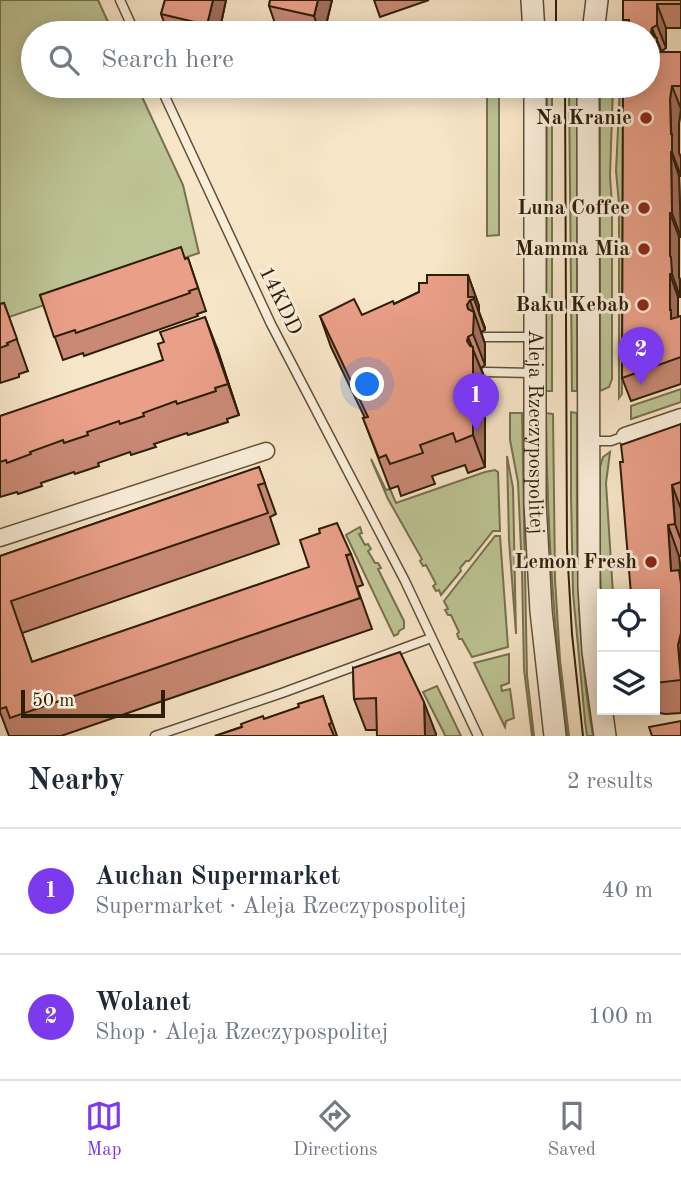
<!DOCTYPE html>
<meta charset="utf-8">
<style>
:root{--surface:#fff;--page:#f2f2f3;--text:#1f2937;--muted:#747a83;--line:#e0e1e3;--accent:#7c3aed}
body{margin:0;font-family:"Old Standard TT",serif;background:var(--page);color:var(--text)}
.controls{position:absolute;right:21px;bottom:21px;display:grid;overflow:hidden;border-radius:0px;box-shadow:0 4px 18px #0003}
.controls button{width:63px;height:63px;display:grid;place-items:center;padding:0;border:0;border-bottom:2px solid var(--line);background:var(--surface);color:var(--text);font:35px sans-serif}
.scale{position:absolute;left:21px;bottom:18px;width:144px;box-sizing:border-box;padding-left:7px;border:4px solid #2e1e08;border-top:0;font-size:19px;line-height:24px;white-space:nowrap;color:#2e1e08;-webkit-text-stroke:5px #faeedb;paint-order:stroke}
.you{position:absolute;left:368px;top:385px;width:24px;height:24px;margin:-18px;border:5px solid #fff;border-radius:50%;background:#1a73e8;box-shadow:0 0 0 10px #1a73e833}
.badge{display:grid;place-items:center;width:46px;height:46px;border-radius:50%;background:var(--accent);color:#fff;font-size:23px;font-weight:700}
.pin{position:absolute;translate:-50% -58px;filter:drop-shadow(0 2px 4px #0008)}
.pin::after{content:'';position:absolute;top:37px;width:24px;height:21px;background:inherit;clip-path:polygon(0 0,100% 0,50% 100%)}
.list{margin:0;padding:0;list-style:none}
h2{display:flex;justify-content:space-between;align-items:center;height:91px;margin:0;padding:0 28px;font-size:30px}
h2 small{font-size:23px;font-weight:400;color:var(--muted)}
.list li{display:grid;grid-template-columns:46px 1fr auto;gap:21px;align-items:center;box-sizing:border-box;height:126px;padding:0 28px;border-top:2px solid var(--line)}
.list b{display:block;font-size:26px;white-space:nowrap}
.list p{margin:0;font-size:23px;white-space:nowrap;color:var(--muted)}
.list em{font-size:23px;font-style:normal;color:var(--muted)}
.icon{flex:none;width:38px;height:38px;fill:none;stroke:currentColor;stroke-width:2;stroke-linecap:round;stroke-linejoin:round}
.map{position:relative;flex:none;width:681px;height:736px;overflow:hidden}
.search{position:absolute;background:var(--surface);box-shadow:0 4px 18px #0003;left:21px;right:21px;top:21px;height:77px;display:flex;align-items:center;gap:18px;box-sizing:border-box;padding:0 24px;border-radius:38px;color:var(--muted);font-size:26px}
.sheet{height:343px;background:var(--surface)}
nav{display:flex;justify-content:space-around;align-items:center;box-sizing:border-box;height:98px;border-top:2px solid var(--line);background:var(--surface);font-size:19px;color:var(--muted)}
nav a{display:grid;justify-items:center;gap:4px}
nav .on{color:var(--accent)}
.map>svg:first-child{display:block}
.green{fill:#bdc495;stroke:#76714e;stroke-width:2}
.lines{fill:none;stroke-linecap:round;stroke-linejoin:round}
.service-casing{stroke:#605038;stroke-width:11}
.minor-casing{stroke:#605038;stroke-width:19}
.tertiary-casing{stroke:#605038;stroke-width:24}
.service{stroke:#faeedb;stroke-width:8}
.minor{stroke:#faeedb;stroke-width:16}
.tertiary{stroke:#faeedb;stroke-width:21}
.tram{stroke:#2e1e08;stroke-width:2}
.wall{fill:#c98975;stroke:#2e1e08;stroke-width:2}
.shaded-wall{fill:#a46f5f;stroke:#2e1e08;stroke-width:2}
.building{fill:#ea9f88;stroke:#2e1e08;stroke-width:2}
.poi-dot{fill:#8f2418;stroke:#faeedb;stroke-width:2.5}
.labels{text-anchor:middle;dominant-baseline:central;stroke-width:6;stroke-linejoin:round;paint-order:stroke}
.poi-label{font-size:21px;font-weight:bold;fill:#2e1e08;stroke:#faeedb;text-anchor:end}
.street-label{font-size:21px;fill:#2e1e08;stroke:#faeedb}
</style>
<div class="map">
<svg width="681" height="736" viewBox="0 0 681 736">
<rect width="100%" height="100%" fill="#f7e5c7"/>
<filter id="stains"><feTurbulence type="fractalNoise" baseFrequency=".00286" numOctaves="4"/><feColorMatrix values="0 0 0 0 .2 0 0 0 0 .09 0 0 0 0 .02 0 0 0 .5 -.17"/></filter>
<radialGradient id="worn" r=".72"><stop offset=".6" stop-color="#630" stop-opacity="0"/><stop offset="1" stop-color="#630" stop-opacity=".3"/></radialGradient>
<g class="green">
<path d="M0 0H98L113 33H33V86H137L183 185 199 253 0 320Z"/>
<path d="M487 86H499V235L487 236Z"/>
<path d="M547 86H552V391H546Z"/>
<path d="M569 86H577V391H572Z"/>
<path d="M600 86H613L610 176 612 205V379L609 387 600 391Z"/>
<path d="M620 86H623L622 394 619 398V204L616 171Z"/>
<path d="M681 389V402L631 419V406Z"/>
<path d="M571 412 577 413C577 521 574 629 593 736H587L585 721 573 593 571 495Z"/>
<path d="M510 413H522L527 675 534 736H532L524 669 522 572 518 482 510 440Z"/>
<path d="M546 413 553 414 555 579 560 660 569 736H567C553 628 547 521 546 413Z"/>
<path d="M610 452 606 483 613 594H602V612L600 570V467L603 457Z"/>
<path d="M507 456 513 488 516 634 509 540Z"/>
<path d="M371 459 386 490 390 489 396 503 485 472 495 470 498 472 500 531H493L469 561H466L460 568 461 571 441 595 439 590 436 591 433 586 436 584 426 565 423 566 420 561 422 559 388 499Z"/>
<path d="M360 527 362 533 359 534 365 545 368 544 371 549 368 551 375 563H378L381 568 378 569 404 621V628L399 631 398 634 394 636 346 535Z"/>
<path d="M495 536H500L508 647 472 657 462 639H459L457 634 459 632 451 615H448L445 610 448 609 444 601Z"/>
<path d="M509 654V683L501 686 502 691 510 689 514 718 506 721 505 727 474 663Z"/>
<path d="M437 686 461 736H445L444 733 423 692Z"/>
</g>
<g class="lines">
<defs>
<g id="service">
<path d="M120 0 135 33"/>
<path d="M160 86 271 324 405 581 478 736"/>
<path d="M485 337H534"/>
<path d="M485 372 534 373"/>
<path d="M591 441H611L625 436"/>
<path d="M155 736 282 693 431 638"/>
</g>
<g id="minor">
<path d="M625 436 681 417"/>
<path d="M0 538 266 451"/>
</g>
<g id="tertiary">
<path d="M532 0 534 33"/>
<path d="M593 33 597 0"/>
<path id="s1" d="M535 86V502L541 611 555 736"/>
<path d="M588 86 589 586 593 651 605 736"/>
</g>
</defs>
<use href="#service" class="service-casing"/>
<use href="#minor" class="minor-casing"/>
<use href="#tertiary" class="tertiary-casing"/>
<use href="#service" class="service"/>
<use href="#minor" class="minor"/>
<use href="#tertiary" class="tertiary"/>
<g class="tram">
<path d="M556 0V33"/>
<path d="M565 86 567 548 572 634 583 736"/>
</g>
</g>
<g class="wall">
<path d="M165 0H226L219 33H168L161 14Z"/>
<path d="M270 0H332L324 33H296L277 29 269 6Z"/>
<path d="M374 0H429L380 17Z"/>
<path d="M623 0H681V28H666V48L662 51V52H681V109L679 123V153L681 158V176H679L681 237H679V277L680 280V297H678V317L681 316V384L631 401 622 378 648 33H628L623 20Z"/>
<path d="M188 258 206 311 197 314 198 316 84 356 83 353 63 360 40 295Z"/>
<path d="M468 275 479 306V312L485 328V330L481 332 485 344V365L481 368 485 379V467L468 473 465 465 432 476 435 484 401 496 398 486 390 489 363 418H365L331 347 320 316 362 315 394 304 419 292 427 283Z"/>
<path d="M4 303 28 371 19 374V377L0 383V304Z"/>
<path d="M217 348 239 415 227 419 228 422 188 435 187 433 154 444 156 447 131 455 130 452 98 463 99 466 75 474 74 472 41 483 42 486 18 494 17 492 0 497V416Z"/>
<path d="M681 424V556H679L681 575V713L666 714 659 713 655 709V594L623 462Z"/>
<path d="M259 467 276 514 270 517 279 544 22 633 32 662 351 554 363 585 357 587 372 629 61 736H9L0 712V556Z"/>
<path d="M353 668 436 734V736H377V730H366L354 699Z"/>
<path d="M323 696 337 736H215L299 707Z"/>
</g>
<g class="shaded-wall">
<path d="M213 0H226L219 33H210L207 25Z"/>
<path d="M318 0H332L324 33H320L314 16Z"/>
<path d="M657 4 666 28V48L657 25Z"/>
<path d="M652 28 666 62V75L651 32Z"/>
<path d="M672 86 681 109 679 123V153L681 158V176L672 152 670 99Z"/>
<path d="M671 152 679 176 681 237 672 213Z"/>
<path d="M670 213 679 237V277L680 280V297L672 274 670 256Z"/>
<path d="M670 274 678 297V329L671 319 670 310Z"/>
<path d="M468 275 479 306V312L485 328V330L474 299 470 300 485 344V365L473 334 467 305Z"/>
<path d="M205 317 217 348 239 415 228 384Z"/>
<path d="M468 337 485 379V467L473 435 467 341Z"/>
<path d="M672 485 681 509V540L675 524Z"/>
<path d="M668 525 679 556 681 575V598L671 571Z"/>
<path d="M681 633V677L678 645Z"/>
<path d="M424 702 436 734V736H425Z"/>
</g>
<g class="building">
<path d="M165 0H213L207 25 161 14Z"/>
<path d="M270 0H318L314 16 269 6Z"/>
<path d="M623 0H681V4H657V25L652 28 651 32 654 37 657 38V52H681V86H672L670 99 671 134H672V152H671L672 213H670V256L671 257 672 274H670V310H671V319L681 316V357L622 378 623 86H648V33H629V20H623Z"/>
<path d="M181 247 185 259 188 258 198 288 189 291 190 293 76 333 75 330 54 337 40 295Z"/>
<path d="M427 275H468V297H474V299L470 300 467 305 468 309 474 312 473 334 468 337 467 341 470 346 473 347V435L456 442 453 433 420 445 423 453 390 464 386 455 379 458 363 418 368 417 320 316 354 299 362 315 393 301 394 304 419 292V283H427Z"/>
<path d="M4 303 17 339 7 343 8 345 0 348V304Z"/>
<path d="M205 317 228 384 215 388 216 391 177 404 176 401 143 413 144 416 120 424 119 421 87 432 88 435 64 443 63 440 30 452 31 454 7 463 6 460 0 462V416L163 360 158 344 164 342 160 332Z"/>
<path d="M681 424V482L672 485 675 524 668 525 671 571 679 570 681 584V633L678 645 681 680 655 683V594H631L620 462H623L621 445Z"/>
<path d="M259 467 265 483 258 485 268 513 11 601 32 662 309 567 300 540 320 533 319 529 337 523 351 554 346 555 360 598 10 718 6 707 0 709V556Z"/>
<path d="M400 652 424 702 425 736H377L376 698 354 699 353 668Z"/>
<path d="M323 696 332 723 329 724 334 736H215L242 727 241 724 263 716 264 719 299 707 298 704Z"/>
<path d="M681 721V736H652L649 727Z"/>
</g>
<g class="poi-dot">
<circle cx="646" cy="118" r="7"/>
<circle cx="644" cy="208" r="7"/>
<circle cx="644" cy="249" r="7"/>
<circle cx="643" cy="305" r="7"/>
<circle cx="651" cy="562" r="7"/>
</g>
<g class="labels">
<g class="poi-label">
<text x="632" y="118">Na Kranie</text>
<text x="630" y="208">Luna Coffee</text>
<text x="630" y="249">Mamma Mia</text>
<text x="629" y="305">Baku Kebab</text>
<text x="637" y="562">Lemon Fresh</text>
</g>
<g class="street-label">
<text transform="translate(280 301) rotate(64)">14KDD</text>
<text stroke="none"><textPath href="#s1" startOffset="346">Aleja Rzeczypospolitej</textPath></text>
</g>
</g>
<rect width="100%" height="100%" filter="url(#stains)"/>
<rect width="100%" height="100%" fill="url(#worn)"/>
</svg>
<div class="controls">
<button><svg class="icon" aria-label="locate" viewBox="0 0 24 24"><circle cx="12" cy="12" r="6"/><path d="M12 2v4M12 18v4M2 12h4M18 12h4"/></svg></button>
<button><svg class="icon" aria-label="layers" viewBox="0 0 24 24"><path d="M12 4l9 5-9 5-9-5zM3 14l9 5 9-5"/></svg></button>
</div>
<div class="scale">50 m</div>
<div class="you"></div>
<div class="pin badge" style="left:476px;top:431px">1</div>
<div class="pin badge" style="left:641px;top:385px">2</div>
<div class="search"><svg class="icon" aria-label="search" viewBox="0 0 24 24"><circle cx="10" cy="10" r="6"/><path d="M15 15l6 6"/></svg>Search here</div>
</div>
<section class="sheet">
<h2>Nearby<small>2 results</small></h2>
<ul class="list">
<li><span class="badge">1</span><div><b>Auchan Supermarket</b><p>Supermarket · Aleja Rzeczypospolitej</p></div><em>40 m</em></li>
<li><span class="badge">2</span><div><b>Wolanet</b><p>Shop · Aleja Rzeczypospolitej</p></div><em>100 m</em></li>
</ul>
</section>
<nav>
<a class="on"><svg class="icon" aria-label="map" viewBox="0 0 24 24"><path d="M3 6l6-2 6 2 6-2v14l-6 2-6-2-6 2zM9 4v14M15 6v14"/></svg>Map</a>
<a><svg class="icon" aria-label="directions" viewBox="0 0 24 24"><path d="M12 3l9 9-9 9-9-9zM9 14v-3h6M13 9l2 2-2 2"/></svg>Directions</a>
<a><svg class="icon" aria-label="saved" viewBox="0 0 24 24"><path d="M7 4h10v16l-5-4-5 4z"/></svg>Saved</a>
</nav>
